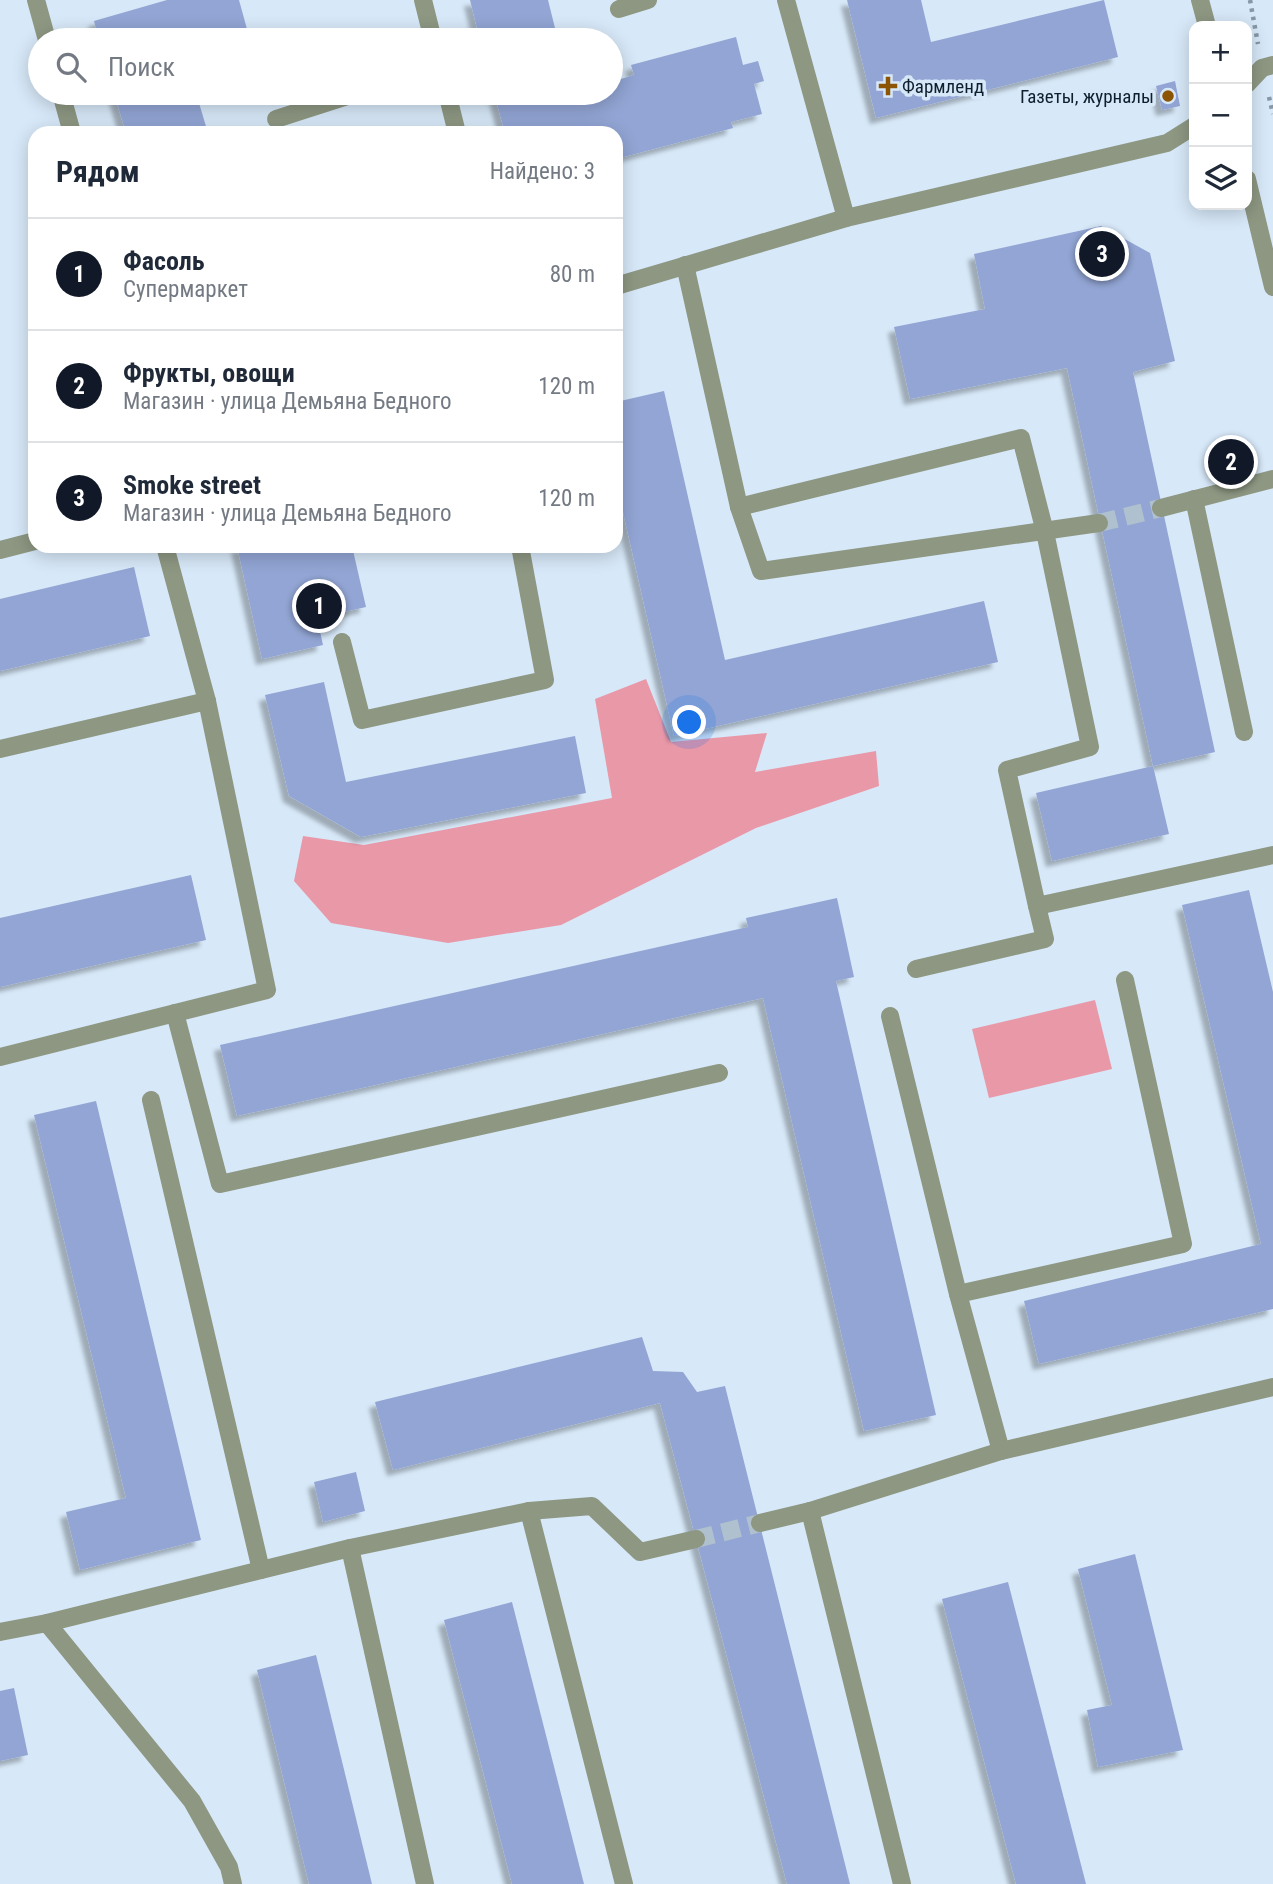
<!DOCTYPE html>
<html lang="ru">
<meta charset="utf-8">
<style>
:root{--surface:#fff;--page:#f6f6f7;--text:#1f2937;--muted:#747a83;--line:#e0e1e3;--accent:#111827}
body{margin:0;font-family:"Roboto Condensed",sans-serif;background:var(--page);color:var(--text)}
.controls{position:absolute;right:21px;top:21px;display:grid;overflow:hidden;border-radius:14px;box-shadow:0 4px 18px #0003}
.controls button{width:63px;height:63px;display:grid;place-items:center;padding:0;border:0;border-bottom:2px solid var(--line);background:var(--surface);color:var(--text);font:35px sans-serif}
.you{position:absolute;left:690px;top:723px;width:24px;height:24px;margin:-18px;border:5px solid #fff;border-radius:50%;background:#1a73e8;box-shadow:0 0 0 10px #1a73e833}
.badge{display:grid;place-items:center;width:46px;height:46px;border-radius:50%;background:var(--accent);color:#fff;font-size:23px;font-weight:700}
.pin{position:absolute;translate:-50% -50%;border:4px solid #fff;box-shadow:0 2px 7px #0006}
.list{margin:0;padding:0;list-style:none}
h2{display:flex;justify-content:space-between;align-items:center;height:91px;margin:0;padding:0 28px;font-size:30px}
h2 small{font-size:23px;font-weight:400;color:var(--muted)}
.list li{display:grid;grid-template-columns:46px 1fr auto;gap:21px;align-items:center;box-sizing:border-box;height:112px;padding:0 28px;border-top:2px solid var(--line)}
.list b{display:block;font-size:26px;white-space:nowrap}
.list p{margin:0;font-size:23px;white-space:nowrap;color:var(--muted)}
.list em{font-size:23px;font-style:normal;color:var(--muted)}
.icon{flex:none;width:38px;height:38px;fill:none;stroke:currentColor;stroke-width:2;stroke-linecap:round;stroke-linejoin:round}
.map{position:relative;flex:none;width:1273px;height:1884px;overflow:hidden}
.search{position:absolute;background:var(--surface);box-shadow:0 4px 18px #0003;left:28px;top:28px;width:595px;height:77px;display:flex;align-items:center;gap:18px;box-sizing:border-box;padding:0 24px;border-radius:38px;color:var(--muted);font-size:26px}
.panel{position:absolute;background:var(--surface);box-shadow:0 4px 18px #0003;left:28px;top:126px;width:595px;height:427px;border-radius:21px}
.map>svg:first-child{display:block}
.green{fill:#e998a8}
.building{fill:#92a5d4;filter:url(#shadow)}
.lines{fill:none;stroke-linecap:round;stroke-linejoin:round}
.minor-tunnel{stroke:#afc0cf;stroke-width:18;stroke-dasharray:18 9;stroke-linecap:butt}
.path{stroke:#8697a6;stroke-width:4.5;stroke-dasharray:3.5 5;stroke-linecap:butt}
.minor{stroke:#8d9782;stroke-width:18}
.poi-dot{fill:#8b5505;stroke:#d7e8f8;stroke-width:2.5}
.labels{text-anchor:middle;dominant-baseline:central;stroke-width:7;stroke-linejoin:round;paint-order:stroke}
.poi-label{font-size:19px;fill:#0f1f2d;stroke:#d7e8f8;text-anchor:start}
</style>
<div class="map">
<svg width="1273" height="1884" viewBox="0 0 1273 1884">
<defs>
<filter id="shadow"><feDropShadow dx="-6" dy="6" stdDeviation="2" flood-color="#0004"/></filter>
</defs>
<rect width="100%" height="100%" fill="#d7e8f8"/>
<g class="green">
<path d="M646 679 671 742 767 733 755 772 876 751 879 786 756 828 561 925 448 943 331 923 294 881 303 836 364 845 612 798 595 699Z"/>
<path d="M1095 1000 1112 1069 989 1098 972 1029Z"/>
</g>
<g class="building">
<path d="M167 0H239L250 40H99L94 21Z"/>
<path d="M470 0H548L558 40H480Z"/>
<path d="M847 0H921L931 42 1104 0 1118 57 876 118Z"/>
<path d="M736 37 743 65 758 61 764 81 754 84 762 114 731 122 733 128 616 159V133H505L494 93H611V82L634 75 631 65Z"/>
<path d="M1175 81 1180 106 1162 110 1156 86Z"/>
<path d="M114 93H196L208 133H126Z"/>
<path d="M1101 226 1150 253 1175 361 1133 372 1215 752 1153 766 1169 834 1052 861 1036 793 1153 766 1067 368 910 399 894 327 985 309 974 254Z"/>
<path d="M664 391 725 660 984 601 998 662 674 736 616 481V402Z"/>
<path d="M1236 445 1243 475 1226 480 1218 449Z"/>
<path d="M237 546H352L366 607 317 618 323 645 262 659Z"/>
<path d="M134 567 150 636 0 671V599Z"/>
<path d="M324 682 346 782 575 736 586 793 361 837 289 796 265 695Z"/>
<path d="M191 875 206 940 0 987V918Z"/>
<path d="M1249 890 1273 992V1309L1039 1364 1024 1301 1261 1244 1182 905Z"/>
<path d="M837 898 854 977 836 981 936 1415 864 1431 763 998 237 1116 220 1045 748 927 746 918Z"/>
<path d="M96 1101 201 1540 80 1570 66 1512 126 1498 34 1115Z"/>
<path d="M642 1337 653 1371 683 1372 697 1392 725 1386 850 1884H787L660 1403 393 1470 375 1402Z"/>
<path d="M356 1472 365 1511 323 1522 314 1482Z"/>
<path d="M1135 1554 1183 1750 1098 1767 1087 1710 1112 1705 1078 1569Z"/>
<path d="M1008 1582 1086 1884H1016L942 1599Z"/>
<path d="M512 1602 584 1884H512L444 1620Z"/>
<path d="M316 1655 372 1884H309L257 1670Z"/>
<path d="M14 1688 28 1755 0 1761V1691Z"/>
</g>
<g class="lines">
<g class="minor-tunnel">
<path d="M1099 523 1161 508"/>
<path d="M696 1539 760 1523"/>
</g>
<g class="path">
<path d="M1250 0 1258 44"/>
<path d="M1269 97 1273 114"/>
</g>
<g class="minor">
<path d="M36 0 47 40"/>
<path d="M423 0 433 40"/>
<path d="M786 0 846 218"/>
<path d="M1200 0 1207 26"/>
<path d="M619 9 648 0"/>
<path d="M1247 84 1262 68 1273 65"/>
<path d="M61 93 72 133"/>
<path d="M447 93 457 133"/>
<path d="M276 119 357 93"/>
<path d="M1247 179 1273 287"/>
<path d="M685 265 739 507 761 571 1099 523"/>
<path d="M616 286 846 218 1167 143 1194 126"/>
<path d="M1194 499 1244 732"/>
<path d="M739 507 1021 438 1045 532 1090 747 1007 770 1037 906 1273 855"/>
<path d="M1161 508 1273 479"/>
<path d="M0 550 35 541"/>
<path d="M342 642 362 720 545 680 520 546"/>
<path d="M0 749 207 701"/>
<path d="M916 969 1045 939 1037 906"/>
<path d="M175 1013 220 1184 719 1073"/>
<path d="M890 1016 958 1294 1001 1451"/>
<path d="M0 1057 267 990 207 701 165 546"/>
<path d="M151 1100 261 1570"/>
<path d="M958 1294 1183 1244 1125 980"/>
<path d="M529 1511 624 1884"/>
<path d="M810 1511 902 1884"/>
<path d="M760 1523 810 1511 1001 1451 1273 1387"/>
<path d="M350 1548 425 1884"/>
<path d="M47 1623 350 1548 529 1511 592 1506 640 1552 696 1539"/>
<path d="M0 1632 47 1623 192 1801 229 1867 233 1884"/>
</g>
</g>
<g class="poi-dot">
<path d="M884.5 75.5h7v7h7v7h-7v7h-7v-7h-7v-7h7z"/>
<circle cx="1168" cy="96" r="7"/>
</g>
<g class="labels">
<g class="poi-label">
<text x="902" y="86">Фармленд</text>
<text x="1154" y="96" text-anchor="end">Газеты, журналы</text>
</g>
</g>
</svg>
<div class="controls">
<button>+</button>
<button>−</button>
<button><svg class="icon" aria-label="layers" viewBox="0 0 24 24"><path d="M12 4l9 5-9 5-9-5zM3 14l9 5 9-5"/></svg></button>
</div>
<div class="you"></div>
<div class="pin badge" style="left:319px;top:606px">1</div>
<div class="pin badge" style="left:1231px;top:462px">2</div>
<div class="pin badge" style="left:1102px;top:254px">3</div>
<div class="search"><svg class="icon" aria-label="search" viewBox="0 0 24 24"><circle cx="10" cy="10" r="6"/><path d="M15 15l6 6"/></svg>Поиск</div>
<section class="panel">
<h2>Рядом<small>Найдено: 3</small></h2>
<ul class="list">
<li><span class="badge">1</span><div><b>Фасоль</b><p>Супермаркет</p></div><em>80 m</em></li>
<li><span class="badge">2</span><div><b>Фрукты, овощи</b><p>Магазин · улица Демьяна Бедного</p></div><em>120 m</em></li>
<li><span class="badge">3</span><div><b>Smoke street</b><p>Магазин · улица Демьяна Бедного</p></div><em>120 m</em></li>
</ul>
</section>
</div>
